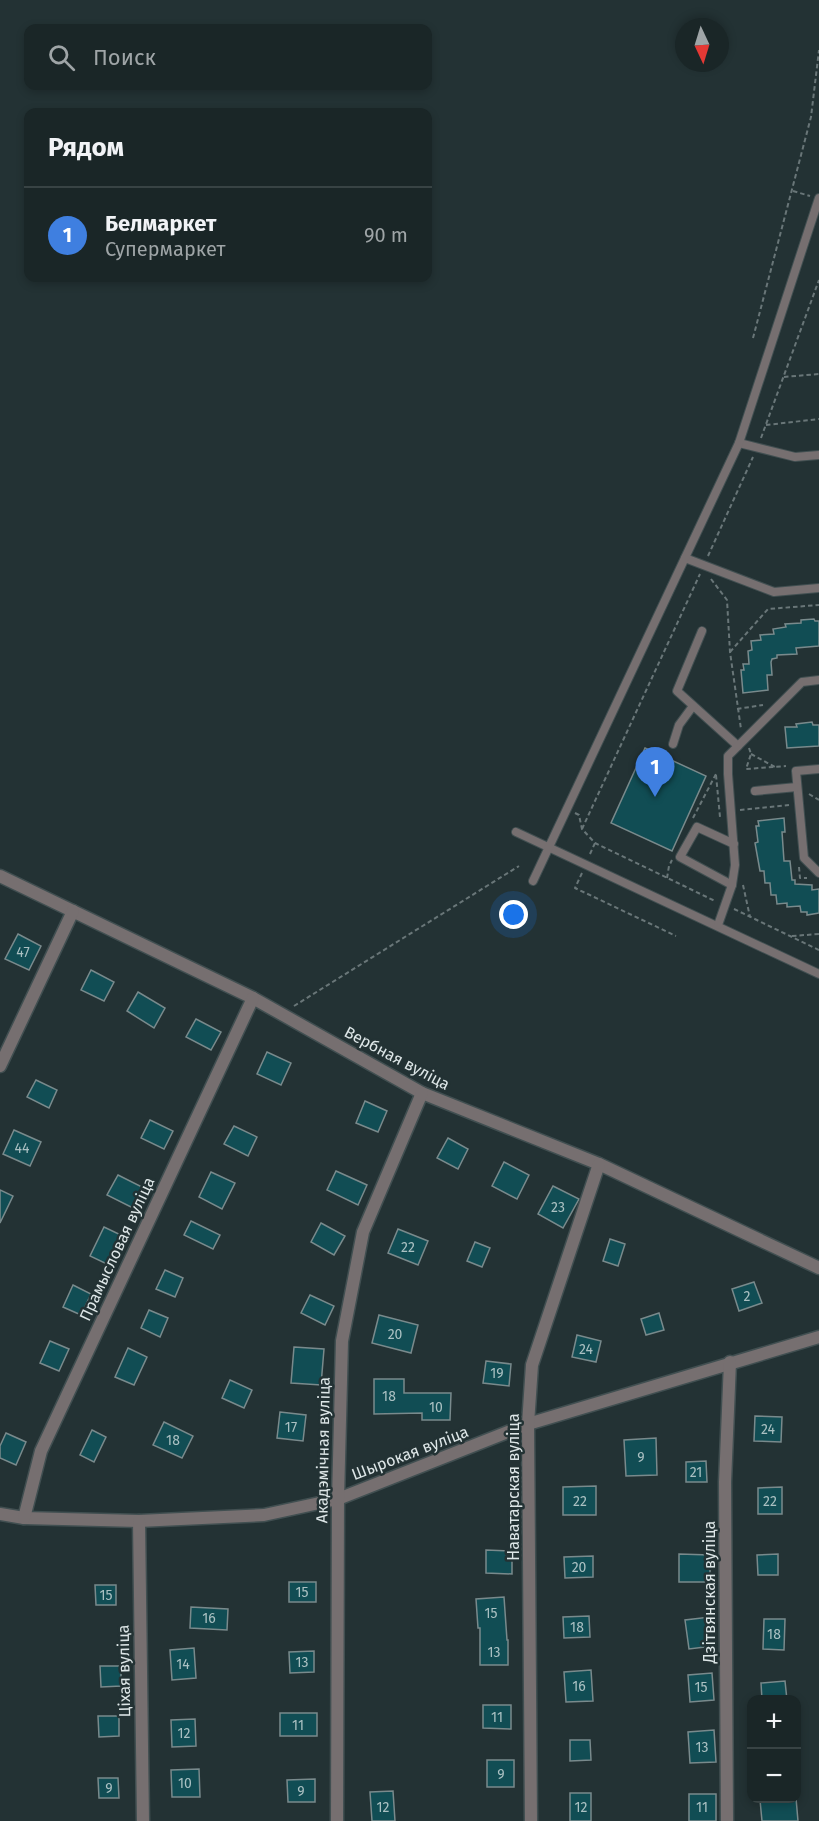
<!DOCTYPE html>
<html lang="ru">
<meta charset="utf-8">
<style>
:root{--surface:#1a2627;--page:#273233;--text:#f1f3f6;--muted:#9fa5a7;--line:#384344;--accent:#db2777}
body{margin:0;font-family:"Fira Sans",sans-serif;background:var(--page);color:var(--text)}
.controls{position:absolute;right:18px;bottom:18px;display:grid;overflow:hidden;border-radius:12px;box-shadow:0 3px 9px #0003}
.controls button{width:54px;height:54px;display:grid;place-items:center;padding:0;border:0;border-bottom:2px solid var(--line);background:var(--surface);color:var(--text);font:30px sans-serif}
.compass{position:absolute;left:675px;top:18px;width:54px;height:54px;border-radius:50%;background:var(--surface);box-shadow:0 3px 9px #0003;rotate:176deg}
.you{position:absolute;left:514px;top:915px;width:21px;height:21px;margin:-15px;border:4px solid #fff;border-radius:50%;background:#1a73e8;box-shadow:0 0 0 9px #1a73e833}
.badge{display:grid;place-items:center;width:39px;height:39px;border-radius:50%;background:var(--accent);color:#fff;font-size:20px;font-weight:700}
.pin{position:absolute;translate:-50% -50px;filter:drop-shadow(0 2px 3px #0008)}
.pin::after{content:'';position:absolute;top:32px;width:21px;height:18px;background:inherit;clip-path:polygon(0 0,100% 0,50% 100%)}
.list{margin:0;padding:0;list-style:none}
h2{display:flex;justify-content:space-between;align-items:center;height:78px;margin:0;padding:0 24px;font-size:26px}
h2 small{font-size:20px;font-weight:400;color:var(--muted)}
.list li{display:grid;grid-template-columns:39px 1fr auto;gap:18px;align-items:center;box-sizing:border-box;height:96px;padding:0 24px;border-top:2px solid var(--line)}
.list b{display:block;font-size:22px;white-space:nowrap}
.list p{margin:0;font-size:20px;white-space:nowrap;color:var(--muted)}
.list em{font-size:20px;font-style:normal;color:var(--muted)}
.icon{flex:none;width:33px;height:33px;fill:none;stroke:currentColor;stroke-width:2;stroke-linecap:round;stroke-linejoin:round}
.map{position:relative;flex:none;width:819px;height:1821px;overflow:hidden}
.search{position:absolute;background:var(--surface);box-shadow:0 3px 9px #0003;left:24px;top:24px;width:408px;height:66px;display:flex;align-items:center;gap:15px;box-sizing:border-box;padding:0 21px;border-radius:12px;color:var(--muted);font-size:22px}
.panel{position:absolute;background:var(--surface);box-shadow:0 3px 9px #0003;left:24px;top:108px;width:408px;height:174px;border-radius:12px}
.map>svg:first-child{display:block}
.building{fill:#114d54;stroke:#798a8c;stroke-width:1.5}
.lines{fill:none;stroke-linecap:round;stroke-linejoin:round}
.lane-casing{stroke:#414f51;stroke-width:10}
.street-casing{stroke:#414f51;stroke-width:15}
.path{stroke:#697678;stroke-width:2;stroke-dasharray:4.5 3;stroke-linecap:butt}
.lane{stroke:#766f70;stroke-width:8}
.street{stroke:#766f70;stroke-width:12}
.labels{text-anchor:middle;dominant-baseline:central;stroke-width:5;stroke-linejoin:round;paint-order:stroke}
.number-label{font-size:14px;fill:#aac0c2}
.street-label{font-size:16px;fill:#dde6e7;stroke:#233234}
</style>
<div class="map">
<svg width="819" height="1821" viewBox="0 0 819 1821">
<rect width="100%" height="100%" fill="#233234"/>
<g class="building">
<path d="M814 619 815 621H819V646L796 648 797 654 777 655V658L772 659 771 662 772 675H767L768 690 743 693 741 670H744L743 664H749L748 651 752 650 751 641 761 640 760 635 774 634 773 629 786 627 785 624 801 623V620Z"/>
<path d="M812 722 813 725H819V746L787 748 785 727H797L796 724Z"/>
<path d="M645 748 706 776 672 851 611 823Z"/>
<path d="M784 818 785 832H782L784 861H790L792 880H795V884L812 885V890L819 889V913L807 915V912H801L800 906 787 907V903L777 904 776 895H771L770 883H765L764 871H760L755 843 758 842 756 826H759L758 821Z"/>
<path d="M18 934 41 946 29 970 5 959Z"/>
<path d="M91 970 114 982 104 1001 81 990Z"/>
<path d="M138 992 165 1008 154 1028 127 1011Z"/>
<path d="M196 1019 221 1032 211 1050 186 1037Z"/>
<path d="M267 1052 291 1063 281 1085 257 1074Z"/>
<path d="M36 1080 57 1090 49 1108 27 1097Z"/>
<path d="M365 1101 387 1111 378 1132 356 1123Z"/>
<path d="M150 1120 173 1131 164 1149 141 1138Z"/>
<path d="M234 1126 257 1137 248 1156 224 1144Z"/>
<path d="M14 1130 41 1142 30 1166 3 1154Z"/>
<path d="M448 1138 468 1149 458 1169 437 1158Z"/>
<path d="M504 1162 529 1175 517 1199 492 1186Z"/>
<path d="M336 1171 367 1185 358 1205 327 1190Z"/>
<path d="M211 1172 235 1183 222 1209 199 1197Z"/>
<path d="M118 1175 146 1189 135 1209 107 1195Z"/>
<path d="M553 1186 579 1199 563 1228 538 1214Z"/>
<path d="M0 1190 13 1196 0 1223Z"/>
<path d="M191 1221 220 1235 213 1249 184 1235Z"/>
<path d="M321 1223 345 1236 334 1255 311 1242Z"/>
<path d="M104 1227 123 1236 109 1265 90 1256Z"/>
<path d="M398 1229 428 1241 418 1265 388 1253Z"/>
<path d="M610 1239 625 1244 618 1266 603 1261Z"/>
<path d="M475 1242 490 1248 482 1267 467 1261Z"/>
<path d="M165 1270 183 1278 175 1297 156 1289Z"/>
<path d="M754 1282 762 1303 739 1311 732 1289Z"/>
<path d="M73 1285 91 1294 81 1315 63 1307Z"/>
<path d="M310 1295 334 1306 325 1325 301 1313Z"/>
<path d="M149 1310 168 1318 160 1337 141 1328Z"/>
<path d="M659 1313 664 1330 646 1335 641 1319Z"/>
<path d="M379 1315 418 1325 411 1353 372 1343Z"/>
<path d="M577 1335 601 1341 596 1362 572 1357Z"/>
<path d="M50 1341 69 1349 59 1371 40 1363Z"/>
<path d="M294 1347 324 1349 321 1385 291 1383Z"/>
<path d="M128 1348 147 1357 134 1385 115 1377Z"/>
<path d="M486 1361 511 1364 509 1386 483 1383Z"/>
<path d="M374 1379H404V1393H451L450 1420H422V1413L374 1414Z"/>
<path d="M230 1380 252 1390 244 1408 222 1398Z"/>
<path d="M280 1412 306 1415 303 1441 277 1438Z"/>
<path d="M755 1416 782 1417 781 1442 754 1441Z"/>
<path d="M164 1422 193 1436 182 1458 153 1445Z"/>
<path d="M92 1430 106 1437 94 1462 80 1455Z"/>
<path d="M6 1433 26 1442 16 1465 0 1458V1446Z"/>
<path d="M656 1438 657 1475 626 1476 624 1440Z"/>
<path d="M706 1461 707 1482H686V1462Z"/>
<path d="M596 1486V1515H563V1487Z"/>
<path d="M782 1487V1514H758V1488Z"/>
<path d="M486 1550 512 1551V1574L486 1573Z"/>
<path d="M679 1554 710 1555V1582H679Z"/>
<path d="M778 1554V1575H758L757 1555Z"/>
<path d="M593 1556V1577L565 1578 564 1557Z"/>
<rect x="289" y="1582" width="27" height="20"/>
<path d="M95 1585H116V1605H96Z"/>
<path d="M504 1597 507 1640H508V1665H480V1628H478L476 1599Z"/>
<path d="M191 1607 228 1609 227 1630 190 1628Z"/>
<path d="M589 1616 590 1637 564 1638 563 1617Z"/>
<path d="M710 1617 713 1646 689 1649 685 1620Z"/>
<path d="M764 1619H785L784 1650 763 1649Z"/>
<path d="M194 1648 196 1678 172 1680 170 1650Z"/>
<path d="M314 1651V1672L290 1673 289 1652Z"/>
<path d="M100 1666H121V1686L101 1687Z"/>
<path d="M591 1670 593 1701 566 1702 564 1672Z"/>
<path d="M712 1673 714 1700 690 1702 688 1675Z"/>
<path d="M785 1681 787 1700H762L761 1683Z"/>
<path d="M483 1705H511V1729L483 1728Z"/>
<rect x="280" y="1713" width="37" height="23"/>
<path d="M98 1716H119V1736L99 1737Z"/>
<path d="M195 1719 196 1746 172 1747 171 1720Z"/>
<path d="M714 1730 716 1762 690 1763 688 1732Z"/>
<path d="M570 1740H590L591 1760 570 1761Z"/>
<rect x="487" y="1760" width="27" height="27"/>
<path d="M199 1769 200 1797H172L171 1770Z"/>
<path d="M98 1778H118L119 1798H99Z"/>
<path d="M315 1779V1802H288L287 1780Z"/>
<path d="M393 1791 395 1821H372L370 1792Z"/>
<rect x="570" y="1793" width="21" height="28"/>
<rect x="689" y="1794" width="27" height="27"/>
<path d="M796 1798 798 1821H762L760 1800Z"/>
</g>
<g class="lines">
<defs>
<g id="lane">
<path d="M739 443 795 457 819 455"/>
<path d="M685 558 774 592 819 588"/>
<path d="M702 631 677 691 738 746"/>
<path d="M673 744 679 725 693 706"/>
<path d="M819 769 796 771 804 858 819 873"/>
<path d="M755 791 797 787"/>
<path d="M516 832 819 974"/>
<path d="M533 881 739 443 819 198"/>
<path d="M732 885 680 857 697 827 734 844"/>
<path d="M718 925 732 885 735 865 728 774V756L802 682 819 680"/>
</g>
<g id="street">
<path d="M0 876 253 998 422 1093 599 1164 819 1268"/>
<path d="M0 1066 73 911"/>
<path d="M0 1514 24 1518 139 1521 264 1515 338 1499 528 1424 819 1337"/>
<path d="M24 1518 41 1451 253 998"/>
<path d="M139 1521 143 1821"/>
<path d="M337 1821 338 1499 342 1341 363 1232 422 1093"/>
<path d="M531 1821 528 1424 532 1365 599 1164"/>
<path d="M727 1821 725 1482 730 1362"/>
</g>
</defs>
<use href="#lane" class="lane-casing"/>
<use href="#street" class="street-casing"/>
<g class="path">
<path d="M793 191 810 196"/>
<path d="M753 338 811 117 819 50"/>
<path d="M784 377 819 374"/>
<path d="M766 425 819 419"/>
<path d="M761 438 819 280"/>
<path d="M708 556 753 457"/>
<path d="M711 579 727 600 730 652 741 729"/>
<path d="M730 652 768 609 819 605"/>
<path d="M737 709 763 705"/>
<path d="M749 748 751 754 746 769 786 766"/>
<path d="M751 754 775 767"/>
<path d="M716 775 720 817"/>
<path d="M809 794 819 800"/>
<path d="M740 810 789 805"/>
<path d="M575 813 579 815 582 829 595 843 715 901"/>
<path d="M693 818 717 772"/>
<path d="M582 829 700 574"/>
<path d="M590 854 595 843"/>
<path d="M799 867 800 878H807"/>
<path d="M582 873 575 888 676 936"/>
<path d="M667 878 669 866 672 860"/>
<path d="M743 885 750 917"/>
<path d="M734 909 819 950"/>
<path d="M792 936 819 934"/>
<path d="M294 1006 519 866"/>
</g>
<use href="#lane" class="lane"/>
<use href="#street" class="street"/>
</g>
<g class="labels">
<g class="number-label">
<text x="23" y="952">47</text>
<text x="22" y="1148">44</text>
<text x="558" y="1207">23</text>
<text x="408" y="1247">22</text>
<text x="747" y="1296">2</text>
<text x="395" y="1334">20</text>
<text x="586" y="1349">24</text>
<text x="497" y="1373">19</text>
<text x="389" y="1396">18</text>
<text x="436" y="1407">10</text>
<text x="291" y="1427">17</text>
<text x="768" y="1429">24</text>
<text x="173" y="1440">18</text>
<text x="641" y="1457">9</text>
<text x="696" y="1472">21</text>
<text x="580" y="1501">22</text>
<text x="770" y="1501">22</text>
<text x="579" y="1567">20</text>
<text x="302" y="1592">15</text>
<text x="106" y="1595">15</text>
<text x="491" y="1613">15</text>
<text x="209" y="1618">16</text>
<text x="577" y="1627">18</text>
<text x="774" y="1634">18</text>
<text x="494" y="1652">13</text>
<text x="302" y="1662">13</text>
<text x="183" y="1664">14</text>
<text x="579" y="1686">16</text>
<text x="701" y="1687">15</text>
<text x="497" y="1717">11</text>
<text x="298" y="1725">11</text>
<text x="184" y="1733">12</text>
<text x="702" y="1747">13</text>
<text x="501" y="1774">9</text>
<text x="185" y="1783">10</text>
<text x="109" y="1788">9</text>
<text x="301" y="1791">9</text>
<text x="383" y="1807">12</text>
<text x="581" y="1807">12</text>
<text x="702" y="1807">11</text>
</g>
<g class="street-label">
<text transform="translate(397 1058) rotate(28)">Вербная вуліца</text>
<text transform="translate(117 1249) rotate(-65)">Прамысловая вуліца</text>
<text transform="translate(323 1450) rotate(-89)">Акадэмічная вуліца</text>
<text transform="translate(410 1453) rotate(-21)">Шырокая вуліца</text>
<text transform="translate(513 1487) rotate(-90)">Наватарская вуліца</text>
<text transform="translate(709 1592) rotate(-90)">Дзітвянская вуліца</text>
<text transform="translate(124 1671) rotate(-91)">Ціхая вуліца</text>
</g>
</g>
</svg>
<div class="controls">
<button>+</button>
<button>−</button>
</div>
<svg class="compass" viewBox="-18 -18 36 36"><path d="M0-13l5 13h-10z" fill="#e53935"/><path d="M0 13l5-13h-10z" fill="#9fa5a7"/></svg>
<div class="you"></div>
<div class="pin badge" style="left:655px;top:797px;background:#3f7fe0">1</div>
<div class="search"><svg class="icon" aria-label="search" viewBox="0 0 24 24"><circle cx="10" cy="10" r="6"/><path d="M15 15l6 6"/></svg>Поиск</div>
<section class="panel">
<h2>Рядом<small></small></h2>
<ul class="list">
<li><span class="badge" style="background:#3f7fe0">1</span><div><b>Белмаркет</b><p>Супермаркет</p></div><em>90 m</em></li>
</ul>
</section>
</div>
